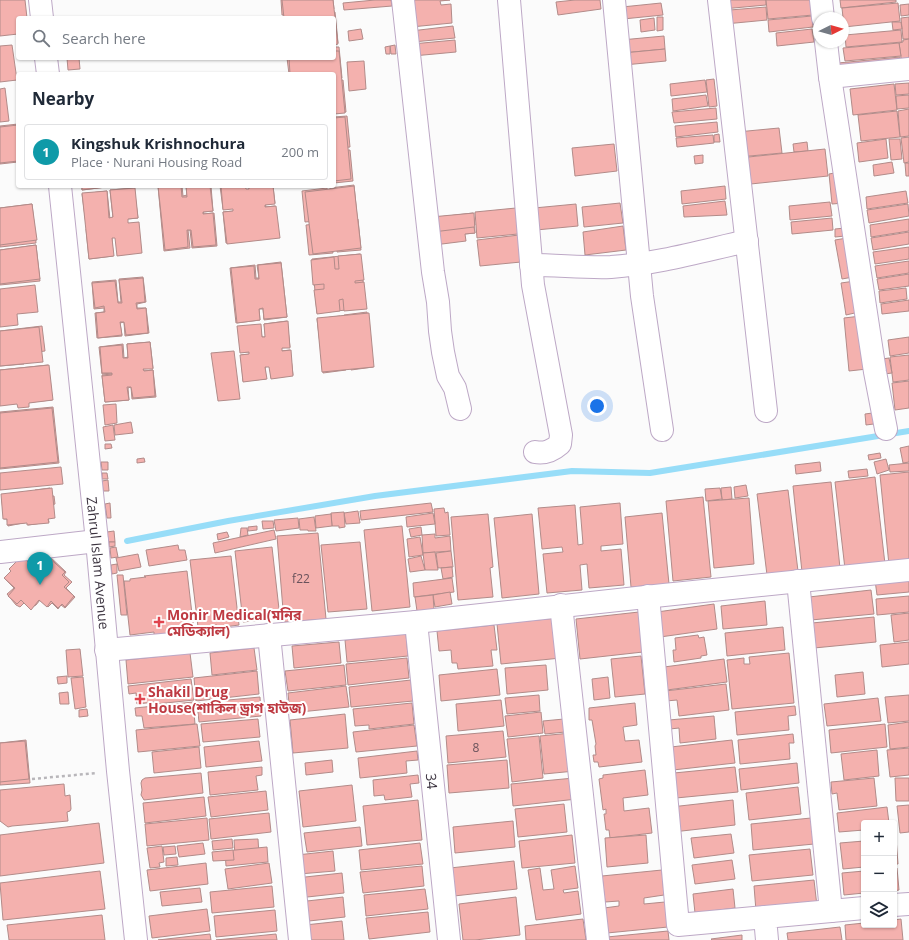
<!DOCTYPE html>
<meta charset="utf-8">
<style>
:root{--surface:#fff;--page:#f6f6f7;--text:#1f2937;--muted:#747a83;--line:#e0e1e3;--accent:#654ec7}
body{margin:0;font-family:"Open Sans","Noto Sans Bengali",sans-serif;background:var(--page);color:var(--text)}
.controls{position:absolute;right:12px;bottom:12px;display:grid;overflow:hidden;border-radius:4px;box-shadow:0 1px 3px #0004}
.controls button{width:36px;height:36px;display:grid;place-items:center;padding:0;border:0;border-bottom:1px solid var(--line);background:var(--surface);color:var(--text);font:20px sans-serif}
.compass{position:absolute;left:813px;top:12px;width:36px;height:36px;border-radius:50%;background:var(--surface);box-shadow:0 1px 3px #0004;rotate:85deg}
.you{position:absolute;left:597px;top:406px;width:14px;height:14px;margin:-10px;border:3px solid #fff;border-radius:50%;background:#1a73e8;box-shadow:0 0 0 6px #1a73e833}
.badge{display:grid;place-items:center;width:26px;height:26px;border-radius:50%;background:var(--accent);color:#fff;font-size:13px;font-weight:700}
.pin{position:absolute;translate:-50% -33px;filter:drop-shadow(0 1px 2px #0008)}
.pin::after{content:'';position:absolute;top:21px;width:14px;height:12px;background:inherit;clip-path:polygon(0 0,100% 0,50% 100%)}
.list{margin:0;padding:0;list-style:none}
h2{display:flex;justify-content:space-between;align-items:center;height:52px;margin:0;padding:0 16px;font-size:17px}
h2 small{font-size:13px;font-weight:400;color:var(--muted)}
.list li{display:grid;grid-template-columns:26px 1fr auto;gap:12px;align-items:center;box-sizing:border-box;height:56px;margin:0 8px 8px;padding:0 8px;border:1px solid var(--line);border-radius:4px}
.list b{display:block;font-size:15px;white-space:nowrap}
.list p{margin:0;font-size:13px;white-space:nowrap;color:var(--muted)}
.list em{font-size:13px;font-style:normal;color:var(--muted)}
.icon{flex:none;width:22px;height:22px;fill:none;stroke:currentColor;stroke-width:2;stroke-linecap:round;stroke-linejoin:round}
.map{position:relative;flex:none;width:909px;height:940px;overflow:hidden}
.search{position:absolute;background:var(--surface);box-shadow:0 1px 3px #0004;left:16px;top:16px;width:320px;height:44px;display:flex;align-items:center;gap:10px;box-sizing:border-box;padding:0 14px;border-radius:4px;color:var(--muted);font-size:15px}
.panel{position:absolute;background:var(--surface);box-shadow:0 1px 3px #0004;left:16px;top:72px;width:320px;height:116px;border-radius:4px}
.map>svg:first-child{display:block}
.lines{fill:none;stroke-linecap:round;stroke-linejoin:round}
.stream{stroke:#97ddf8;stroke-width:6}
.building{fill:#f4b1ae;stroke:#b28b89}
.minor-casing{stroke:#bda8c6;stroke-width:24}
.path{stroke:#b8b6ba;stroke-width:2.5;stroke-dasharray:3 3;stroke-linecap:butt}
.minor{stroke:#fff;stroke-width:22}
.health-dot{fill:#e0444e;stroke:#fff;stroke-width:1.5}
.labels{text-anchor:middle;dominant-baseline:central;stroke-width:4;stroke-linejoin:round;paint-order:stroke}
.number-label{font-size:12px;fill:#69525b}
.street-label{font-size:14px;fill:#3b333f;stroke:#fff}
.health-label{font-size:14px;font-weight:bold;fill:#be3a42;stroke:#fff;text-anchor:start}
</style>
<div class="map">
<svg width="909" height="940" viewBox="0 0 909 940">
<rect width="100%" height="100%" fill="#fbfbfb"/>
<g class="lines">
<path class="stream" d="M127 541 228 521 375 496 572 471 650 473 909 431"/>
</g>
<g class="building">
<path d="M0 0H25L27 18H18V34L0 36Z"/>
<path d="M281 0H333L334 9 324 10V13L335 12 338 43H334V18H283L293 16V14L282 15Z"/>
<path d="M282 0H333L338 44 334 45V18H284Z"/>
<path d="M375 0H391L392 6 344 10 343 3Z"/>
<path d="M409 0H450L440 1 441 5 451 4 452 23 411 27Z"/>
<path d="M575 0H600L601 9 558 15 556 2Z"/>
<path d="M728 0H766V5L723 9Z"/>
<path d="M766 0H811L813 15 768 19Z"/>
<path d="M840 0H896V2L841 8Z"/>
<path d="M661 3 663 15 623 19 622 7Z"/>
<path d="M898 3 900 21 844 27 842 8Z"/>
<path d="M909 4V15L901 16 900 5Z"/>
<path d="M766 7 767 20 725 24 730 10Z"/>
<path d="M812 16 813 27 769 32 768 20Z"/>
<path d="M657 17H663V30L657 31Z"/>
<path d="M909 17V39H903L901 18Z"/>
<path d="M654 18 655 30 641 32 640 20Z"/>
<path d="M892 22H901L902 29 893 30Z"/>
<path d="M453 26 455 38 413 42 411 31Z"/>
<path d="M361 29 363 39 349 41 348 31Z"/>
<path d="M812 29 814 42 777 46 776 33Z"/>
<path d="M901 30 902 42 846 47 845 35Z"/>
<path d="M664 36 665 49 623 53 621 40Z"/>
<path d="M909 39V64H902L899 43 903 42V40Z"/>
<path d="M455 40 456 52 413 56 412 44Z"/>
<path d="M899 43 901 56 845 61 843 48Z"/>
<path d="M12 45 17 80 0 82V46Z"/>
<path d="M395 45 396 54H391L390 46Z"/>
<path d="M390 46V54H386L385 47Z"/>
<path d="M334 47H339L342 78 338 79V81L343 80 346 112 334 113V74H289L287 58H311L312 63 316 62V58H334Z"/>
<path d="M665 49 666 61 624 65 623 53Z"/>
<path d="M334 51H339L345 113 334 114V74H290L289 58H334Z"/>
<path d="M900 57 901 66 839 71 838 63Z"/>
<path d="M67 58H79L80 69 68 70Z"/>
<path d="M364 61 366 89 349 91 347 62Z"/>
<path d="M714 79 717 106 709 107 706 80Z"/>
<path d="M705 80 707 92 671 96 670 84Z"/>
<path d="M909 83V94L896 95 895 84Z"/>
<path d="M894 84 897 110 853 115 850 89Z"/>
<path d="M5 88 9 121 0 122V89Z"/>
<path d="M706 95 708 106 673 111 672 99Z"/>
<path d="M909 95V108L897 109 896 96Z"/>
<path d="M716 108 717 119 674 123 672 112Z"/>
<path d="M909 109V136L900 137 898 111Z"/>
<path d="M897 111 900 137 861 141 858 115Z"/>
<path d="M347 116 350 147 340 148V151L350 150 353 181 334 183V117Z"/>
<path d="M345 117 351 179 334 181V118Z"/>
<path d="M717 122 718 132 676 137 675 126Z"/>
<path d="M18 124V162L0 164V126Z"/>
<path d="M18 125V161L0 163V127Z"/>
<path d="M779 128 782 153 739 157 737 132Z"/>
<path d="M719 134 720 142H714V135Z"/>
<path d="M713 135 714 143 677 147 676 138Z"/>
<path d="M909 137V162L904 163 901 138Z"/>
<path d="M886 139 888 158 859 162 857 143Z"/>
<path d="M889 139H900L902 159 891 160Z"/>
<path d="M807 142 808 151 794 152 793 144Z"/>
<path d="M614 144 617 171 575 176 572 148Z"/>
<path d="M825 149 828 176 741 185 739 158Z"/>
<path d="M703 155V163L695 164 694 156Z"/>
<path d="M892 162 894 173 874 176 873 165Z"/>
<path d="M905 163H909V176H906Z"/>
<path d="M840 172 844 203 832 204 829 174Z"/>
<path d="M354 185 357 216 347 217 348 220 358 219 361 250 337 252 336 236 331 237 333 253 309 255 306 225 316 224V221L305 222 302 191 327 188 328 202 332 201 330 188Z"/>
<path d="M82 186H106V187L82 190Z"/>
<path d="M82 186H105L106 187 82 190Z"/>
<path d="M158 186H182L183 196 187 195 186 186H211L213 211 203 212 204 214 214 213 217 246 192 248 190 230H188L190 248 164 251Z"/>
<path d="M158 186H181L182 197H187L186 186H210L213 211 203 212V214L213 213 216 245 193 247 191 230H187L188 247 165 250Z"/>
<path d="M220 186H244L245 190H249V186H273L275 203 265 205 266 207 275 206 278 237 226 243 223 212 234 211V208L223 209Z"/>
<path d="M221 186H245L246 189H249V186H273L275 204 265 205V207L276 206 280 238 227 244 223 212 233 211V209L223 210Z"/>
<path d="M354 186 361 248 313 254 305 192Z"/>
<path d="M725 186 726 199 682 204 681 191Z"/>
<path d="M134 188 138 218 127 219 128 224 138 223 141 252 118 255 116 237H112L113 256 89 259 86 229 97 227V222L86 224 82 194 107 191 110 219 113 218 110 190Z"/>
<path d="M135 188 138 218 128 219V223L139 222 142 253 117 256 115 238H112L114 256 89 259 82 193 107 191 109 218 113 217 110 190Z"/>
<path d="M906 191 908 203 867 209 866 197Z"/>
<path d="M725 201 727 215 684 217 683 206Z"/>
<path d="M830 202 832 216 790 220 789 206Z"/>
<path d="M620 203 623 223 584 227 582 207Z"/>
<path d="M32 204 36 243 0 247V208Z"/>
<path d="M32 204 37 240 0 245V208Z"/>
<path d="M576 204 578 226 536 230 534 208Z"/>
<path d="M908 204 909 216 869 223 867 210Z"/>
<path d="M516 208 518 234 477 238 475 212Z"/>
<path d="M473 213 475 225 432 230 430 218Z"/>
<path d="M474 213 475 233 464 234 465 240 433 244 431 217Z"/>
<path d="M832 218 833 230 792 234 791 222Z"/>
<path d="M909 219V231L871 237 870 225Z"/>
<path d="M623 226 626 250 585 255 583 232Z"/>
<path d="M474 227 475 233 465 234 466 241 434 245 433 232Z"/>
<path d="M845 228V236L835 237V229Z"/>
<path d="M909 232V244L873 250 871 238Z"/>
<path d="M519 235 521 262 480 266 477 240Z"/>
<path d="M847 238 853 277 842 279 835 240Z"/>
<path d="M36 245 40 281 0 285V250Z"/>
<path d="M36 245 40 279 0 284V250Z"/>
<path d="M909 247V259L875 264 873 252Z"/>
<path d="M360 254 366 308 317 313 312 259Z"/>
<path d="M361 254 364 280 355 281V283L364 282 367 309 344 311 343 299 339 300 340 311 317 314 314 290 324 289V284L313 285 311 260 334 257 335 269H339L338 256Z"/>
<path d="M909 261V273L877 278 875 266Z"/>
<path d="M281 262 287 317 264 320 263 309H259L260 320 236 323 230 268 255 265 256 278H259L257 265Z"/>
<path d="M281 263 287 317 264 319 263 308 259 309 260 320 237 323 231 268 254 266 255 279H259L258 265Z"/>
<path d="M909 274V286L879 290 877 279Z"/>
<path d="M143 277 146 302 137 304V308H146L149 333 125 336 124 322 120 323 122 336 97 338 95 313 104 312V308L94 309 92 282 116 280 118 302H121L119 279Z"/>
<path d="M143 278 145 302 136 303 137 309 146 308 148 333 126 335 124 322H120L122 335 98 338 96 313 105 312 104 306 95 308 92 283 115 281 118 303H122L119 280Z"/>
<path d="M855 281 859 312 846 315 841 283Z"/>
<path d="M35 285 38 312 17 314 18 325 0 327V289Z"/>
<path d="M906 288 907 299 880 303 879 291Z"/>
<path d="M909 300V311L882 314 881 304Z"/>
<path d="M367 312 370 339 361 340V342L370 341 373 367 351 370 350 359H345L346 370 323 373 321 347 329 346V343L320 344 317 319 340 316 341 329 346 328 344 315Z"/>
<path d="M369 313 374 367 322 372 317 318Z"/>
<path d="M861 316 867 369 849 371 844 318Z"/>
<path d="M287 321 290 347 281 348V351L290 350 293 375 271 378 270 366 265 367 266 379 243 381 241 355 251 354 250 352H241L238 327 260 325 262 337H266L264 324Z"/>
<path d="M288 321 290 348H282V351L291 350 293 376 271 379 269 367H265L267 379 243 382 240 355 249 354V352L240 353 237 326 261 324 262 337H265L264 324Z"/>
<path d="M42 326 45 351 22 354 24 364 0 366V331Z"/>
<path d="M39 327 43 362 0 366V331Z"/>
<path d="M909 337V353L890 356 888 340Z"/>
<path d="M150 342 153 368 143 369 144 371 153 370 156 397 132 399 131 387 128 388 129 400 105 402 102 375 112 374V373L102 374 99 347 123 344 124 358 128 357 127 344Z"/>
<path d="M150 342 153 369H143L144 371 153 370 155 396 133 398 131 387H127L129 400 105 402 102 376 112 375V373H102L100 347 122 345 123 358H128L127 344Z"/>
<path d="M234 351 240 399 218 401 211 353Z"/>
<path d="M909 355V380L893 382 890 357Z"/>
<path d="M889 358 892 373 884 374 882 359Z"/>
<path d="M48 365 52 400 0 405V370Z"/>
<path d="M49 365 53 400 29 403V407L18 408 17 404 0 406V370Z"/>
<path d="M909 381V408L895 410 892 383Z"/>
<path d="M116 404 117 423 105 425 103 405Z"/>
<path d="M53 407 59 463 0 469V412Z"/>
<path d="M52 408 58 462 0 468V413Z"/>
<path d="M880 412 881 423 866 425 865 414Z"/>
<path d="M131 422 133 433 115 435 114 425Z"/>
<path d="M113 425 115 440 105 441 103 427Z"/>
<path d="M105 444H111L112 448 105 449Z"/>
<path d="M909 446V462L903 463 900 448Z"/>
<path d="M880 453 881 458 869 460 868 455Z"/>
<path d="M144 458 145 462 137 463V459Z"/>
<path d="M886 459 889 470 877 474 874 462Z"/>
<path d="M101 462H108V470H102Z"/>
<path d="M820 462 821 471 796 474 795 465Z"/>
<path d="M909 463V471L890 472 889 465Z"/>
<path d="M61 467 63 484 0 490V473Z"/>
<path d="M867 469 868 476 849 478 848 471Z"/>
<path d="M909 472V563L889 565 880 475Z"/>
<path d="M102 473H107L108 479H102Z"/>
<path d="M875 477 885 564 845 569 835 482Z"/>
<path d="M108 480 109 491H103L102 481Z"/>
<path d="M831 482 840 568 802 572 793 486Z"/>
<path d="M746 485 748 496 735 498 734 487Z"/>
<path d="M731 487 732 499 722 500 721 488Z"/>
<path d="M50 488 51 496H54L55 504 52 505 53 517 48 518 49 522 28 525V522L8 526 7 519H4L2 501H5V496L35 492V490Z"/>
<path d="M52 488 55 518 48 519 49 523 27 525V523L7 525V519H3L1 494Z"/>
<path d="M720 488 722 499 706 501 705 489Z"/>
<path d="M788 490 798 571 767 575 757 494Z"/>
<path d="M703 497 711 577 673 581 666 501Z"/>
<path d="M749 498 754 564 714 568 708 501Z"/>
<path d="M110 503 111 518H107L105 504Z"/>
<path d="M431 503 433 512 361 520 360 511Z"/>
<path d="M620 503 623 544 601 546V551L621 549 624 585 589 588 587 564 580 565 582 590 547 593 543 554 563 552 562 547 542 549 538 508 575 505 578 545 583 544 580 507Z"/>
<path d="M444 508 445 513 448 512 450 535 436 536 434 509Z"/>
<path d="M358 511 360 523 346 524 344 513Z"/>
<path d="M344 512 345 527 339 528V526H332L331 513Z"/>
<path d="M433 513 435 524 407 527 406 517Z"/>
<path d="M662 513 669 584 631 587 625 517Z"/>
<path d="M331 514 332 526 316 528 315 516Z"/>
<path d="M488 514 493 567 490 568 493 597 458 600 451 517Z"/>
<path d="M532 514 539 594 502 598 494 518Z"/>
<path d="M314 517 316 531H308V530H300L299 519Z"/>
<path d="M298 518 299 528 276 531 274 520Z"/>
<path d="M262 521H273L274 528 263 529Z"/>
<path d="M257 526V530L248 531V527Z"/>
<path d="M402 526 410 607 372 611 364 530Z"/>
<path d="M421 527 422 535 411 537 409 529Z"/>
<path d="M241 528H247L248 535 240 537Z"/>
<path d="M274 530 276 539 215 553 213 543Z"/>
<path d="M114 531 115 542H108L107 532Z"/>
<path d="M227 532 229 537 218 540 217 534Z"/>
<path d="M318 533 326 619 284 622 277 536Z"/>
<path d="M435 534V538L450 536 451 551 423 553 422 535Z"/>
<path d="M420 537 423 555 409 557 407 539Z"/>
<path d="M109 542H115V546L109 547Z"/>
<path d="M360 542 367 609 328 612 321 545Z"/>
<path d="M178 545 179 550H185L187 560 149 566 146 550Z"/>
<path d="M116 547 118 557 111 558 110 548Z"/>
<path d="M272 547 280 618 243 622 235 551Z"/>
<path d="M451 551 453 567 438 568 436 553Z"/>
<path d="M435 552 438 570H425L423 553Z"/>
<path d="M138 554 141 567 119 571 116 558Z"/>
<path d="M22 556 37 569 49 556 66 572 64 575 72 582 66 588 75 597 65 608 61 605 58 609 52 603 48 607 40 600 36 605 32 607 24 603 20 607 16 605 7 594 14 588 4 578 11 571 9 569Z"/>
<path d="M22 556 35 569 47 556 65 572 62 575 69 582 64 587 74 596 65 607 62 604 58 608 51 601 47 607 39 600 31 610 21 600 17 604 8 596 15 588 4 578 11 571 9 569Z"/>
<path d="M231 556 239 625 217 628V625L198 627 190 560Z"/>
<path d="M421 556 425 570 410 572 408 559Z"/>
<path d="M117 564V573L112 574 111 565Z"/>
<path d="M452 567 453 577 443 579 441 568Z"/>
<path d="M187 571 194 631 154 635V632L130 635 124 581H130V579L146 577 144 576Z"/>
<path d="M117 575H123L127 615H121Z"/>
<path d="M909 577V592L877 595 875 580Z"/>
<path d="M452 578 454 592 414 597 413 583Z"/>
<path d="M871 590 874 614 811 620 809 597Z"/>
<path d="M450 592 452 604 435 607 433 595Z"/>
<path d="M433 595 434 609 417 611 415 597Z"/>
<path d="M909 596V612L877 615 876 599Z"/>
<path d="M765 601 767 625 723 629 721 606Z"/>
<path d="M714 604 717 629 660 637 657 612Z"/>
<path d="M639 612 643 652 580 659 576 619Z"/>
<path d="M909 613V640L894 642 891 615Z"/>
<path d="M874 617 876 642 814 648 812 623Z"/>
<path d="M557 618 561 658 501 664 497 624Z"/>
<path d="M494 625 497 650H491L493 666 458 669 457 663H452L451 650 439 651 437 631Z"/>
<path d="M783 627 785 650 727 656 725 633Z"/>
<path d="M406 634 408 656 347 662 345 640Z"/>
<path d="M698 635 699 638 704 637 707 655 701 656V658L674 662 673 650H676L675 638Z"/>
<path d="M339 642 341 663 294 668 292 646Z"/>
<path d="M909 642V664L882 667 880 645Z"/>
<path d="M254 648 257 670 212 675 210 653Z"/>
<path d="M80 649 83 676 68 677 66 650Z"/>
<path d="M190 653 193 677 128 684 126 660Z"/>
<path d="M789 653 794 703 732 709 727 660 744 658V664H750L749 657Z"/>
<path d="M641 656 645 694 615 697 611 659Z"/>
<path d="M407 658 409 678 348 685 346 664Z"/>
<path d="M724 659 727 682 667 690 664 667Z"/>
<path d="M344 665 346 685 288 691 285 671Z"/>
<path d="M546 665 548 690 507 694 505 668Z"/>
<path d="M497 669 500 695 441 701 439 675Z"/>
<path d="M257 671 259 694 196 701 194 678Z"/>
<path d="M863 672 865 694 837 697 835 675Z"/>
<path d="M67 676V683L58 684 57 677Z"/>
<path d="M83 677 86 707 75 709 71 678Z"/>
<path d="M608 677 610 698 594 700 592 679Z"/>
<path d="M191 679 194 700 156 704 155 702 137 704 136 693 129 694 128 686Z"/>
<path d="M411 680 413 701 351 707 349 687Z"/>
<path d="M726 684 729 710 679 716 677 700 666 701 665 691Z"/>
<path d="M346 686 349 707 290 713 288 693Z"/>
<path d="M68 692 69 704H60L59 693Z"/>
<path d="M539 695 540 711 507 714 505 698Z"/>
<path d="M909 695V721L888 723 885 697Z"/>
<path d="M260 697 261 716 199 722 197 703Z"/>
<path d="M878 698 881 721 827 726 824 704Z"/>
<path d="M501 700 504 726 458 731 456 704Z"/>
<path d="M193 702 195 724 144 728 142 716H136L135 708Z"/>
<path d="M412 703 414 724 369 729V725L355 726 353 709Z"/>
<path d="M635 703 637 725 623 727 625 741 639 740 642 762 599 767 598 762H594L593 755H596L595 746 596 744 592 720H589V708Z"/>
<path d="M795 706 796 715 788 716 789 730 737 735 735 712Z"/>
<path d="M87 709 88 716 79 717V710Z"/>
<path d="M541 712 543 733 508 737 505 716Z"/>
<path d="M345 714 348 748 293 753 290 720Z"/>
<path d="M714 716 716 739 680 743 679 728 670 729 669 720Z"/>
<path d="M258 719 260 737 203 742 201 724Z"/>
<path d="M564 719 565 732 545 734 543 721Z"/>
<path d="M909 722V747L890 749 888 725Z"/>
<path d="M197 724 200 746 138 752 136 730Z"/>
<path d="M885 724 887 747 831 753 829 730Z"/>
<path d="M414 725 417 746 356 752 353 732Z"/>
<path d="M503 731 506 757 448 763 446 736Z"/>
<path d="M571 733 575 771 544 774 540 736Z"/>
<path d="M793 734 794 743H789L790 759 740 764 738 740Z"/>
<path d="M539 736 543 778 512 782 507 739Z"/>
<path d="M26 740 30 783 0 785V743Z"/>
<path d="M732 740 735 763 673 770 671 747Z"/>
<path d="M25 741 29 779 0 782V743Z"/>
<path d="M259 741 262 761 206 767 204 747Z"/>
<path d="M199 747 201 768 154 773 152 752Z"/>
<path d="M909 748V775L890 777 887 750Z"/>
<path d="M877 750 879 776 844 780 841 754Z"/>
<path d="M417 751 418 760 406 761 407 773 360 778 358 758Z"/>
<path d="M332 760 333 772 306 775 305 763Z"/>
<path d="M507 760 509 788 449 793 447 765Z"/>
<path d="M797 763 799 783 741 790 739 769Z"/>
<path d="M262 767V775L256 776 258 790 210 795 208 772Z"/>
<path d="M735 767 738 792 676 798 674 773Z"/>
<path d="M645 770 648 795 623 798 624 811 649 808 652 833 610 838 609 830H606L604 814H606V809L603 810 599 779 603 778V775Z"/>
<path d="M201 773 203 793 144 800 141 795 142 790 141 783 142 780 145 778Z"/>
<path d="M418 775 419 783 410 784 412 797 385 800 384 795 374 796 373 780Z"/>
<path d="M574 778 577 799 513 806 511 784Z"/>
<path d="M874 778 877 806 839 810 837 793 832 794 831 782Z"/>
<path d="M895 778H909V801H896Z"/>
<path d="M64 784 65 796 70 795 71 809 70 811 67 812 68 821 12 826 8 827 0 821V790Z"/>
<path d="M352 785 356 821 303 827 299 791Z"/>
<path d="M798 787 801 814 749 820 746 793Z"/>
<path d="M266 791 268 810 211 817 208 797Z"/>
<path d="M204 797 206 816 145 823 143 803Z"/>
<path d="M418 800 422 840 367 845 363 806Z"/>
<path d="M733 800 735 825 673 832 671 807Z"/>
<path d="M564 804 567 832 518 837 515 809Z"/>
<path d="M909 805V832L900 833 897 806Z"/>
<path d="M887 807 889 823H864V830L839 832 837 813Z"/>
<path d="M269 813 271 832 211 839 209 819Z"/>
<path d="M207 818 209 840 147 846 145 824Z"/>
<path d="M811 818 814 844 753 850 751 824Z"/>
<path d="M513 821 515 847 455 853 453 827Z"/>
<path d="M99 823 104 863 0 876V835Z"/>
<path d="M360 827 362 846 307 852 304 833Z"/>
<path d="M731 834 734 853 694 858 691 838Z"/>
<path d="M572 835 575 863 522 868 519 841Z"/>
<path d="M646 835 648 863 607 867 605 838Z"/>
<path d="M894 838H896L898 864H894Z"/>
<path d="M232 839 233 848 213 850 212 841Z"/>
<path d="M258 839 259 855 235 856 234 840Z"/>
<path d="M864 841V867L843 869 840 843Z"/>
<path d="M203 843 205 854 179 857 177 846Z"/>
<path d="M420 843 423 864 361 870 359 850Z"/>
<path d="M162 846 164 862 159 863 160 867 150 868 147 848Z"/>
<path d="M175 846 176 854 164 855 163 847Z"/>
<path d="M267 847 268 862 226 866 225 851Z"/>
<path d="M810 849 813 875 752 881 749 855Z"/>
<path d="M233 850 234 860 213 861 212 852Z"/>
<path d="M333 851 335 871 299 874 297 855Z"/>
<path d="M177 857 178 865 166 866V858Z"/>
<path d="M732 860 735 879 695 884 692 865Z"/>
<path d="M514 861 517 889 454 896 450 868Z"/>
<path d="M206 863 208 884 150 891 147 870Z"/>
<path d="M269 863 272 883 228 889 225 869Z"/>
<path d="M422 866 424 886 363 893 360 872Z"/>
<path d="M575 866 578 888 563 890 564 893 578 891 581 914 536 920 528 870 540 868 543 890 554 889 551 870Z"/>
<path d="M894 868H897L899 890 894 891Z"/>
<path d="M662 870 664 895 644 898V904L665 902 668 927 607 933 604 908 619 906V901L605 902 602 876Z"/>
<path d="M100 871 105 909 3 920 0 883Z"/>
<path d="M864 871V893L844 895 842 873Z"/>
<path d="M342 873 344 893 298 898 296 878Z"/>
<path d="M814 880 817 906 756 911 754 886Z"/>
<path d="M272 886 274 907 212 913 210 892Z"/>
<path d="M200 888 202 902 162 906 160 892Z"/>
<path d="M425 889 428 909 366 916 364 895Z"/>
<path d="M733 889 735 908 695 913 693 894Z"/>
<path d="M343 897 345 917 309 921 307 901Z"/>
<path d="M516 897 520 935 475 940H463L459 904Z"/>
<path d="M207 909 210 931 152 938 149 916Z"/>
<path d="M275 910 277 931 216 937 214 916Z"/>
<path d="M428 912 430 932 369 939 366 918Z"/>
<path d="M102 915 105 940H9L7 925Z"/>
<path d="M583 919 586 940H526L525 926Z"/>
<path d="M901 919 903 940H846L845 925 864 923V925H894V920Z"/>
<path d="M342 921 344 940H307L305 925Z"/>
<path d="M840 927 842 940H788L787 933Z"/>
<path d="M668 931 669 940H607V937Z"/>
<path d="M210 934 211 940H158Z"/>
<path d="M276 934 277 940H216Z"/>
<path d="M742 935V940H712L711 939Z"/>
</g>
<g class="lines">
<defs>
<g id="minor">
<path d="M40 0 42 18"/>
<path d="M403 0 433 272 438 302 440 331 443 352 448 376 455 388 460 409"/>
<path d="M509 0 533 285 561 435 560 444C552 451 545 454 535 452"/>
<path d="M614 0 642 296 662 430"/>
<path d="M719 0 766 411"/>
<path d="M821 0 823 18"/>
<path d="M826 42 830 77 875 372 886 429"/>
<path d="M46 58 48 74"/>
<path d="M830 77 909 69"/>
<path id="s1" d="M60 186 97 541 118 771 136 940"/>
<path d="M531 265C558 265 585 268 611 267 657 264 702 251 747 241"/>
<path d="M0 552 97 541"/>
<path d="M798 581 831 911"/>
<path d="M648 596 678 925 765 917"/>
<path d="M561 605 598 940"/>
<path id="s2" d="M416 622 449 940"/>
<path d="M269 635 300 940"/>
<path d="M106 650 416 622 664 595 909 570"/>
<path d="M894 905 909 904"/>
<path d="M767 940 765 917 864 908"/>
</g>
</defs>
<use href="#minor" class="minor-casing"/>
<path class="path" d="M32 779 97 773"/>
<use href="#minor" class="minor"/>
</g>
<g class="health-dot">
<path d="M157 616h4v4h4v4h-4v4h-4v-4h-4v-4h4z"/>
<path d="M138 693h4v4h4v4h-4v4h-4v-4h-4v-4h4z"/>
</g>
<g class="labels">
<g class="number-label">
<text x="301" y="578">f22</text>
<text x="476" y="747">8</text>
</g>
<g class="street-label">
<text stroke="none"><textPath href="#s1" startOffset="379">Zahrul Islam Avenue</textPath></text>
<text stroke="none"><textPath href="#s2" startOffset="160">34</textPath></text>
</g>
<g class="health-label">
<text x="167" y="614">Monir Medical(মনির<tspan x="167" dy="16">মেডিক্যাল)</tspan></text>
<text x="148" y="691">Shakil Drug<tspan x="148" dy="16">House(শাকিল ড্রাগ হাউজ)</tspan></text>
</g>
</g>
</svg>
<div class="controls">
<button>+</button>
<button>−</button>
<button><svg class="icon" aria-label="layers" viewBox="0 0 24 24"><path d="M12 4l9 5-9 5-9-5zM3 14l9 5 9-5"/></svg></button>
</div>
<svg class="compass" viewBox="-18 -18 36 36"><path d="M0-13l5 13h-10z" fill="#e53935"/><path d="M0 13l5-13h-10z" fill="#747a83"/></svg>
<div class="you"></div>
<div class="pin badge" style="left:40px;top:585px;background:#0f9aa8">1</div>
<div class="search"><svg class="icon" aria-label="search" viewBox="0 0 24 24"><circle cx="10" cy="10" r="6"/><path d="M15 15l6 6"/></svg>Search here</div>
<section class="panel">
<h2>Nearby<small></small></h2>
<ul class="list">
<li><span class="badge" style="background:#0f9aa8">1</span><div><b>Kingshuk Krishnochura</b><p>Place · Nurani Housing Road</p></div><em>200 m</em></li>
</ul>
</section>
</div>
